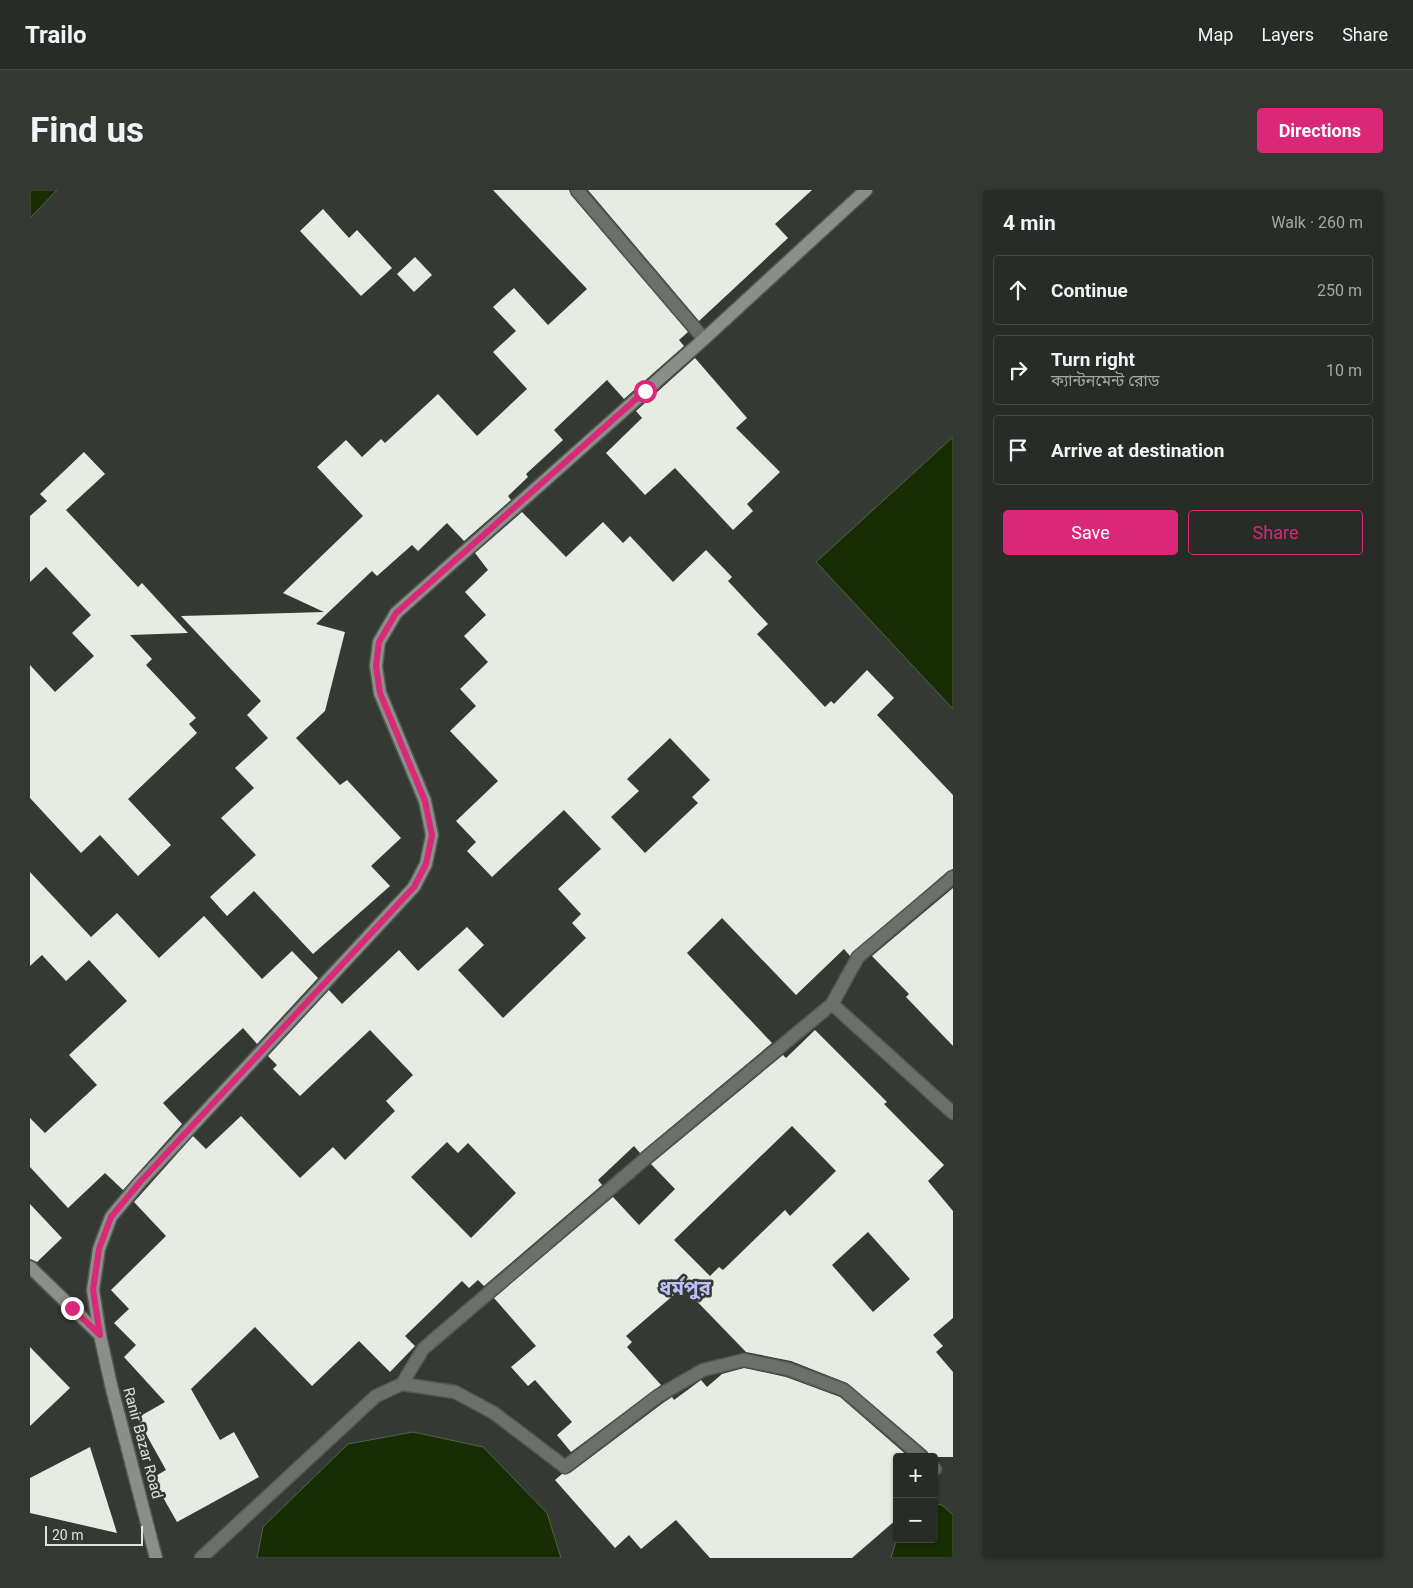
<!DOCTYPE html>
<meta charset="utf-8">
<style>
:root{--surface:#282b26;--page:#343732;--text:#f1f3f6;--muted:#a5a7a7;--line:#444743;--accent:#db2777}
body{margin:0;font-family:Roboto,"Noto Sans Bengali",sans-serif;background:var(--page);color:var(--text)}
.controls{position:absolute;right:15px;bottom:15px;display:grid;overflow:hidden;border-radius:5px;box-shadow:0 1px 4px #0004}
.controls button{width:45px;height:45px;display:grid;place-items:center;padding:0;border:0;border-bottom:1px solid var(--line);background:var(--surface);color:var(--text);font:25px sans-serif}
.scale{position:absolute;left:15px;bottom:12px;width:98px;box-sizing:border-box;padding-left:5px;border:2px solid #dfe2dd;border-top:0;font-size:14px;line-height:18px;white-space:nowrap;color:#dfe2dd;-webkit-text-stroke:4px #353933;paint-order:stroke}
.stop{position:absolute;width:15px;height:15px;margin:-11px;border:4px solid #db2777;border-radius:50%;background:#fff}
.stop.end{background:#db2777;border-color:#fff;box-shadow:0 1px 5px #0008}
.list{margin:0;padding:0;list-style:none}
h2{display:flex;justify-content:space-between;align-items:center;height:65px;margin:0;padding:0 20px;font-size:21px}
h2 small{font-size:16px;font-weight:400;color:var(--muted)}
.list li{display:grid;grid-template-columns:32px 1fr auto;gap:15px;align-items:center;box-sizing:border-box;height:70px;margin:0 10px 10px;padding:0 10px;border:1px solid var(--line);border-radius:5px}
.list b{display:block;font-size:19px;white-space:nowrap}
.list p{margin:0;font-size:16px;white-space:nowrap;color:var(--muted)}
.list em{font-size:16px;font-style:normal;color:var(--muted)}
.actions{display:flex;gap:10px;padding:15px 20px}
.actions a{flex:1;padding:11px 0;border:1px solid var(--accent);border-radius:5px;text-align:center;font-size:18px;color:var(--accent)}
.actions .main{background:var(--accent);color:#fff}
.icon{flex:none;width:28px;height:28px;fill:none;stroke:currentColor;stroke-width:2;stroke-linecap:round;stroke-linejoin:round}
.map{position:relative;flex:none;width:923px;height:1368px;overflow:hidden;border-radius:5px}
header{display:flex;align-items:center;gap:30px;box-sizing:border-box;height:70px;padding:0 25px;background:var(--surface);border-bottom:1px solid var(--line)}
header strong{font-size:24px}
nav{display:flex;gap:28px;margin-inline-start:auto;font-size:18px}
.intro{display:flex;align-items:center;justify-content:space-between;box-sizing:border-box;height:120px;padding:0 30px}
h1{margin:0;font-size:35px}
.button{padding:12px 22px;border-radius:5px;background:var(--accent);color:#fff;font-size:18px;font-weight:700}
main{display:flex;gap:30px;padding:0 30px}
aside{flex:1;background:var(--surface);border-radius:5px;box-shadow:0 1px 4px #0004}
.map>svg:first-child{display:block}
.water{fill:#172d03;stroke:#536344}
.building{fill:#e6ebe3;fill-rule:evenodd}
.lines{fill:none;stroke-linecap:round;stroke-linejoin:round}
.service-casing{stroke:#545752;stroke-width:15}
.minor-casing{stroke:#545752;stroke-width:15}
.secondary-casing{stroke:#545752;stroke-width:15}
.service{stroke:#6d6f6c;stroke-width:12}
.minor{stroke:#6d6f6c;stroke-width:12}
.secondary{stroke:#8b8e89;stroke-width:12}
.route{stroke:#db2777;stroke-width:6}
.labels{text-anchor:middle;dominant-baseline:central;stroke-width:5;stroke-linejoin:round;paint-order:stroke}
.street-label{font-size:15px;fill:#dfe2dd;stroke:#353933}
.district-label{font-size:20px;font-weight:bold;fill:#bebff8;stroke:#353933}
</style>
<header>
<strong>Trailo</strong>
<nav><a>Map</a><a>Layers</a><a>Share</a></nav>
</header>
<div class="intro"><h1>Find us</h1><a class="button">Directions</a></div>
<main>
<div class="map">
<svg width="923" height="1368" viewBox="0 0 923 1368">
<rect width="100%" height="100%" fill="#353933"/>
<g class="water">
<path d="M0 0H27L0 28Z"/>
<path d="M923 247V519L786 372Z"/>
<path d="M383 1242 453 1257 517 1323 531 1368H227L233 1337 318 1254Z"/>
<path d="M904 1314 912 1315 923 1325V1368H861L867 1348 904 1349Z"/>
</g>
<g class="building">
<path d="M463 0H539L541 5 658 142 649 150 654 156 594 209 577 190 524 240 533 250 496 284 498 287 478 306 481 310 434 351 417 333 388 361 382 355 347 386 342 381 286 434 315 442 295 521 266 548 310 595 317 590 371 648 341 676 360 696 283 764 224 701 197 726 180 707 226 665 191 628 224 598 205 578 238 548 217 525 231 511 151 426 294 422 253 403 333 326 287 277 316 250 332 267 351 249 355 253 408 204 447 246 497 199 463 162 486 141 463 117 484 98 518 135 557 99Z"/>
<path d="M558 0H782L745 34 758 48 669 131Z"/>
<path d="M293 19 319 48 327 40 362 78 331 106 270 41Z"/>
<path d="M385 67 402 85 384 102 367 84Z"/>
<path d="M665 168 717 228 706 238 750 282 717 314 723 321 703 340 645 278 615 305 576 263 612 228 606 221Z"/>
<path d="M54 262 75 284 36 320 108 397 112 393 158 443 100 445 122 469 116 475 166 528 159 534 167 543 98 609 141 655 108 686 70 645 51 663 0 608V475L25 502 64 466 42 443 61 425 16 377 0 392V326L17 311 10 304Z"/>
<path d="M492 322 536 367 573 332 593 353 600 346 643 392 676 360 702 387 698 391 738 434 727 444 795 517 801 511 804 514 837 480 864 508 847 525 923 605V679L918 681 820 766 814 759 766 805 692 728 657 763 742 853 610 963 604 956 568 990 572 995 454 1096 448 1090 439 1098 432 1091 375 1146 385 1156 360 1182 329 1151 282 1196 225 1137 161 1199 190 1250 204 1242 229 1287 147 1332 122 1288 136 1280 107 1228 135 1212 94 1167 106 1155 84 1133 99 1119 81 1100 136 1046 104 1012 163 946 176 959 211 926 270 988 303 957 315 970 365 921 356 911 383 885 340 840 270 906 243 879 247 875 238 866 299 800 312 814 369 760 388 781 437 737 454 755 428 780 473 828 556 748 542 733 551 724 528 699 571 659 534 620 462 687 437 661 446 652 426 631 468 591 420 541 446 516 430 499 458 472 434 446 456 425 435 402 458 380 445 363ZM640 548 680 590 662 607 668 613 615 663 581 627 609 601 597 589ZM417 952 428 963 438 953 486 1003 441 1048 381 987Z"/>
<path d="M0 682 61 747 87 723 129 768 174 726 232 789 262 761 288 788 227 854 213 838 133 913 152 934 93 1000 75 983 38 1018 0 977V928L15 943 67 895 39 865 97 811 59 770 36 791 12 765 0 776Z"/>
<path d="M923 698V856L876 807 879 804 842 766Z"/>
<path d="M785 840 857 912 854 914 914 975 898 991 923 1021V1128L903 1145 913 1156 906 1162 923 1182V1267H900L897 1261 817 1193 761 1171 716 1162 653 1097 596 1146 602 1152 597 1157 631 1195 541 1262 527 1245 542 1232 505 1190 498 1196 481 1177 506 1156 464 1108 583 1007 609 1035 645 999 621 974 753 865 756 868ZM762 936 806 981 760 1026 755 1020 693 1080 689 1077 680 1086 644 1050ZM838 1042 880 1089 843 1122 802 1075Z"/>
<path d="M0 1014 32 1048 7 1072 0 1069Z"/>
<path d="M0 1157 40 1198 0 1236Z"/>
<path d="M714 1178 756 1187 810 1207 879 1267H867V1329L822 1368H680L646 1330 611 1359 599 1345 585 1358 525 1290 532 1284 540 1283 633 1213 642 1207 644 1210 671 1190 677 1197 692 1184Z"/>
<path d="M60 1257 87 1343 0 1323V1288Z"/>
</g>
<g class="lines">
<defs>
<path id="service" d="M802 814 923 923"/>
<g id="minor">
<path d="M547 0 674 149"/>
<path d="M372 1194 393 1159 622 963 802 814 828 767 923 687"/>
<path d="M904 1278 905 1279"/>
<path d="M171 1368 346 1206 372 1194 425 1202 464 1223 535 1277 628 1206 673 1180 714 1170 758 1179 814 1200 892 1267"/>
</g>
<g id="secondary">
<path d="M0 1077 70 1145"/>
<path d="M126 1368 81 1195 70 1145 63 1100 69 1059 81 1027 110 992 384 697 396 674 402 645 395 611 350 503 346 476 349 452 366 423 674 149 836 0"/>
</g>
</defs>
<use href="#service" class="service-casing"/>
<use href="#minor" class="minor-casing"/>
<use href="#secondary" class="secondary-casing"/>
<use href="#service" class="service"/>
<use href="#minor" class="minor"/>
<use href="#secondary" class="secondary"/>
</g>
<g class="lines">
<path class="route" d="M42 1118 70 1145 63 1100 69 1059 81 1027 110 992 384 697 396 674 402 645 395 611 350 503 346 476 349 452 366 423 615 201"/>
</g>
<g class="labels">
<g class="street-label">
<text transform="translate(113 1253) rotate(75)">Ranir Bazar Road</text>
</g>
<g class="district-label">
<text x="655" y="1098">ধর্মপুর</text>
</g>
</g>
</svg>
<div class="controls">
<button>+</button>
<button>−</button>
</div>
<div class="scale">20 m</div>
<div class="stop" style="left:615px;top:201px"></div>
<div class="stop end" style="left:42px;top:1118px"></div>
</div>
<aside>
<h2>4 min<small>Walk · 260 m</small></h2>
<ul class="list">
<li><svg class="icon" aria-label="ahead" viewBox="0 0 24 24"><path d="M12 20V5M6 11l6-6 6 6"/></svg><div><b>Continue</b></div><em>250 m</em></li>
<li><svg class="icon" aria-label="right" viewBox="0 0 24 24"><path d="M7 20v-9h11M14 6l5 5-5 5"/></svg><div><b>Turn right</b><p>ক্যান্টনমেন্ট রোড</p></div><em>10 m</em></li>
<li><svg class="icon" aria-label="arrive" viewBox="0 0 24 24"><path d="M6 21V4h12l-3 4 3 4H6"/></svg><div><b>Arrive at destination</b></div></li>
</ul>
<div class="actions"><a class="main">Save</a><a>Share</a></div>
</aside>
</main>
